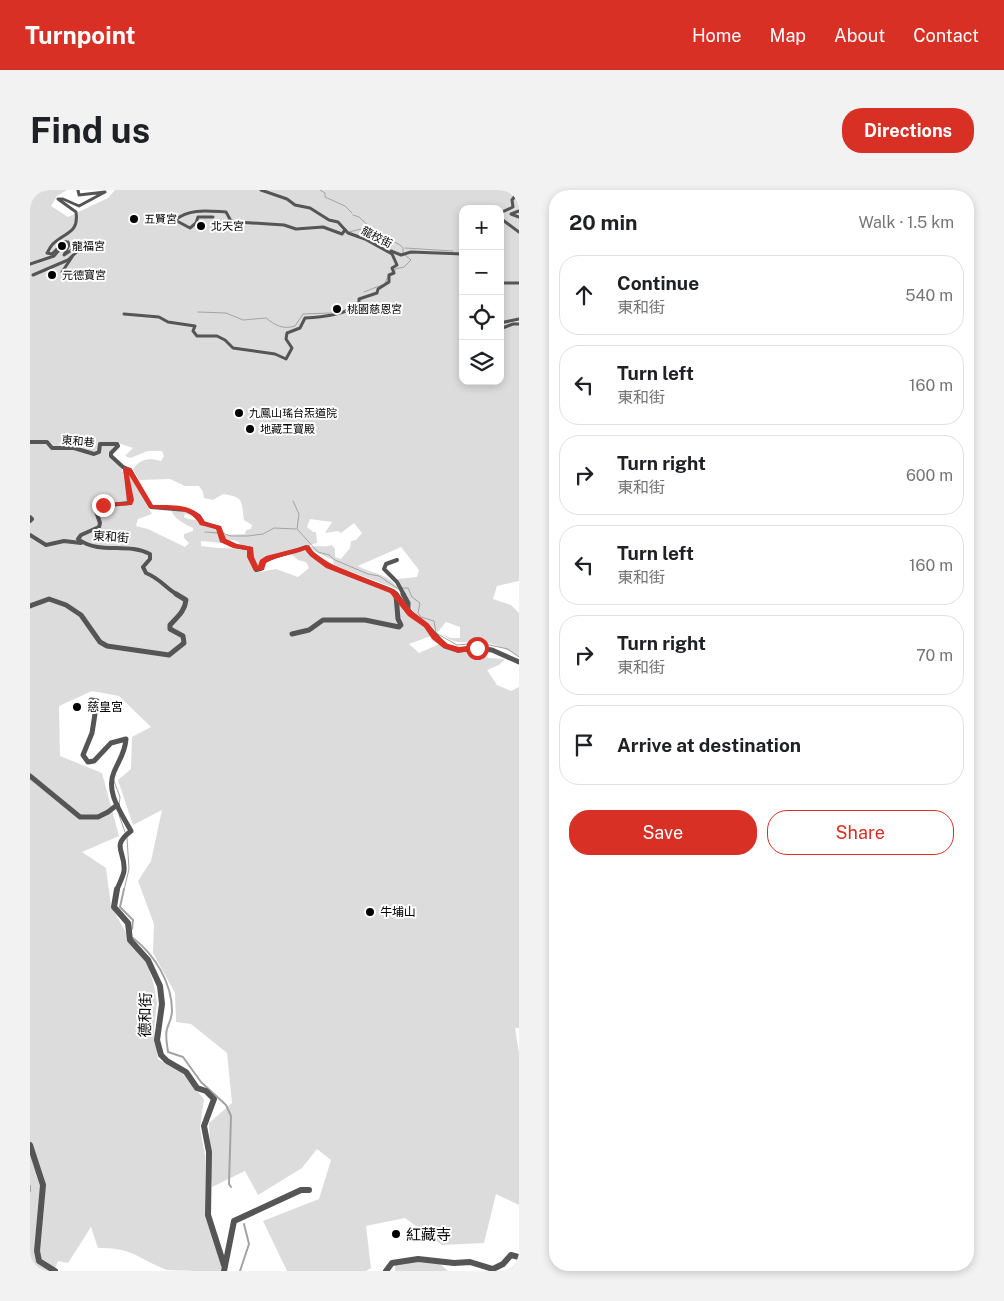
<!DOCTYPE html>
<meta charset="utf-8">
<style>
:root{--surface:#fff;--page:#f2f2f2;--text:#202124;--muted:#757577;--line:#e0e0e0;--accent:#d93025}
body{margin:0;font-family:"Public Sans","Noto Sans TC",sans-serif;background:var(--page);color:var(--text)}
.controls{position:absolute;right:15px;top:15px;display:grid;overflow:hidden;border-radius:10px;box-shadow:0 2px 8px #0003}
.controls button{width:45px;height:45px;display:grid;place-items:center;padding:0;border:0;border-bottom:1px solid var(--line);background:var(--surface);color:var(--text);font:25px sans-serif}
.stop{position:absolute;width:15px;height:15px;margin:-11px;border:4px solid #d93025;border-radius:50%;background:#fff}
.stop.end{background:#d93025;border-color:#fff;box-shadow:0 1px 5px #0008}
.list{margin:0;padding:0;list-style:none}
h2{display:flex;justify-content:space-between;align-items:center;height:65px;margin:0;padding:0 20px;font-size:21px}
h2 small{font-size:16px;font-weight:400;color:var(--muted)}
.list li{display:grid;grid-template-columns:32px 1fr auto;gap:15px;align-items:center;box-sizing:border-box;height:80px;margin:0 10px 10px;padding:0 10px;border:1px solid var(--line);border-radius:20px}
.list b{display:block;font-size:19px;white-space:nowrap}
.list p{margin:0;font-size:16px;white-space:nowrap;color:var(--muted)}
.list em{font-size:16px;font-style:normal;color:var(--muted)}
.actions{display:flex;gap:10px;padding:15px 20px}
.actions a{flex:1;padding:11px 0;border:1px solid var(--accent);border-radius:20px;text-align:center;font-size:18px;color:var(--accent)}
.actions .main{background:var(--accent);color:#fff}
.icon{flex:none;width:28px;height:28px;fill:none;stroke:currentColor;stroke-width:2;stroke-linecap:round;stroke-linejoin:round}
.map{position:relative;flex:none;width:489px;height:1081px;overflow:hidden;border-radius:20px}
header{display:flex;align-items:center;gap:30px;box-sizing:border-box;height:70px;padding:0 25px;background:var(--accent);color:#fff}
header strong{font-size:24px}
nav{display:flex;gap:28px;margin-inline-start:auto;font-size:18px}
.intro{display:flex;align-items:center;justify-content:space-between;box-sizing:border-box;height:120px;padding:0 30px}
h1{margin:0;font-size:35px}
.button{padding:12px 22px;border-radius:20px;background:var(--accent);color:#fff;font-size:18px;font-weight:700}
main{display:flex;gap:30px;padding:0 30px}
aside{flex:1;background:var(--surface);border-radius:20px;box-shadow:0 2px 8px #0003}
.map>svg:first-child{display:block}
.green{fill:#dcdcdc;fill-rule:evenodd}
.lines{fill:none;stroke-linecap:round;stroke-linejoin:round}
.stream-far1{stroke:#a3a3a3;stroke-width:1}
.stream{stroke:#a3a3a3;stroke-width:2}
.minor-far3{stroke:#555;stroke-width:3}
.minor-far2{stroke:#555;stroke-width:4}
.minor-far1{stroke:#555;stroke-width:5}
.minor{stroke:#555;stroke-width:6}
.route{fill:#d93025}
.poi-dot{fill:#000;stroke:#fff;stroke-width:2}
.labels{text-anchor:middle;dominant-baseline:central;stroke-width:4;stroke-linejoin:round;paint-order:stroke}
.far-poi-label{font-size:11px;fill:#000;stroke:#fff;text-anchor:start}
.far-street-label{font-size:11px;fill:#000;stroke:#fff}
.street-label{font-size:12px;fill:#000;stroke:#fff}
.poi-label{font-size:12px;fill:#000;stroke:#fff;text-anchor:start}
.near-street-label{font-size:15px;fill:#000;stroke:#fff}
.near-poi-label{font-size:15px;fill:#000;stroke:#fff;text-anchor:start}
</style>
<header>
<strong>Turnpoint</strong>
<nav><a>Home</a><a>Map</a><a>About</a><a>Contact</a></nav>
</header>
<div class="intro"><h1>Find us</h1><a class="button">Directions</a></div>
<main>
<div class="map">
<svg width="489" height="1081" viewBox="0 0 489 1081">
<rect width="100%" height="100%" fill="#fff"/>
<g class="green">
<path d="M13 0H37L27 6 21 16 38 27 78 8 85 0H489V391L467 396 463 409 481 415 489 423V467C477 460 467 454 453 452 437 451 425 456 412 444L421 448H430V437L416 432 408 442 383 421 368 389 387 387 389 380 371 357 328 376C345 385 359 383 369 400L304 375 303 370 284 361 280 357C289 355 293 358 302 355L305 359V367L311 369 320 358 321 351 326 350 332 343 324 333 311 343 308 341 295 343 302 332 280 329 277 337 283 342H286L287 353 235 367 230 373V376H227L224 370 223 357 210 356 209 352 203 350 199 351 192 347 194 345 215 344 216 340 221 339 222 335 214 330C211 310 214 307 193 304L183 310 174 308 173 302 169 296H155L140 289 109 290 103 279C111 268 119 268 131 271L134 266 132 261H118L100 268 95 266 103 258 88 253 80 267 91 277 92 282 97 280 122 324 108 329 106 336 118 339 155 357 159 353 154 348V344L163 341V338C154 334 143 328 140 318L153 319 162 323V325L155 324 154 327 158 329 166 330 170 334 187 338 192 353 171 351V356L188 358 219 359 225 381 230 382 246 379 268 387 279 378 276 372 268 370 261 364 273 359 308 382 360 400 385 429 404 445 379 454 389 463 414 452 424 458H446L458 468 475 469 469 475 457 480 467 495 481 501 489 497V838H485L489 863V1015L466 1004 454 1053 412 1055 375 1028 336 1036 341 1078 336 1081H257L233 1031 289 1009 301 970 287 959 272 978 228 1005 215 981 182 997 179 933 202 913 197 863 161 834 146 832 145 803 123 763 124 734 108 691 121 671 132 620 103 635 88 590 101 579 102 547 121 537 89 506 62 501 29 516 30 566 72 583 89 646 52 662 76 678 81 716 103 755 117 773 124 795 127 813 124 840 128 869 152 883 174 909 170 938 175 965V1010L184 1052 192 1078 191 1081C179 1081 147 1081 137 1080 108 1069 103 1057 68 1058L61 1037 38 1073 28 1071 24 1081H0V3ZM433 19H470V191H433Z"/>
<path d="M386 1072 410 1074 418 1081H365V1075Z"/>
</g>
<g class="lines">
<g class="stream-far1">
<path d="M290 0 295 3V7L315 16 322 23"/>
<path d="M323 25 329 27 343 40 370 55 373 58V63"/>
<path d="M319 42 339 37"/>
<path d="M375 58 423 61"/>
<path d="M365 81V79L374 77 381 70 375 65"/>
<path d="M355 93 359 84"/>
<path d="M334 102 352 95"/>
<path d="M168 122 196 123 213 130 236 128C245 135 253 140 265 136L273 124 301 123"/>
<path d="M263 311 269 324 267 339 288 362 299 365 305 370 338 384 349 386 367 398"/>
<path d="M175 342 188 343"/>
<path d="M192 343 201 346H218L233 344 244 338 266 339"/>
<path d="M371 398H378L382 407 390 413 388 423 391 427 404 431 406 443 427 455 450 453 478 459 489 467"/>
<path d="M84 591 90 607 89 616"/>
<path d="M89 625 95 642"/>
<path d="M94 700 99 679 97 648"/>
</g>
<g class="stream">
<path d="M94 699 90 717 103 730 102 739"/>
<path d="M103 748C125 765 142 793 142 821 142 828 139 832 137 839 135 845 137 855 138 862L153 867 171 892 196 915 201 926 199 994 201 997"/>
<path d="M0 996V1001"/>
<path d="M210 1081 219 1054 214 1034"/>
</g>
<g class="minor-far3">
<path d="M489 21 481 24 489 27"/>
<path d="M470 23 483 17 482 10 485 6 489 5"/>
<path d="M183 27H168L166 33 160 38 145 30C160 18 178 21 196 22L201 31 207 32 254 35 266 39 293 37 312 44 315 40"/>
<path d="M470 28 489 42"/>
<path d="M361 61 371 65 381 62 433 64"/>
<path d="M0 74 24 66 36 52"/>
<path d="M32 82 42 67"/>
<path d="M3 85 38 70 54 55 51 54 34 65 39 55 38 52H34L22 64 17 63C19 60 21 55 24 53 36 42 49 43 46 22L28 9H33L49 16 75 2 49 5 48 0"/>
<path d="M470 93H489"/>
<path d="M94 124 129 127 138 132 165 136 163 141 167 146H187L195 150 203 158 245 164 256 169 262 158 256 149 257 143 270 138 275 128C292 127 315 125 329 114V109L347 103 348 99 359 92V85L364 83 362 78 367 75 362 64 335 49 318 43 308 32 299 30 280 18 265 15 257 9 231 0"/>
<path d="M470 133 489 129"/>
<path d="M470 139 483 134H489"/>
</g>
<g class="minor-far2">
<path d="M0 252H17L22 258H44L64 264 69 262 70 254H87L88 256 81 263V266L93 277 100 280 121 317 157 320 169 326 173 333 189 338 193 350 205 356 221 359 220 367 226 380 231 379 232 372C244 365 262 363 276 357 299 382 332 388 363 401L367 405"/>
<path d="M95 279 101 309 99 313 70 316 66 321 70 333 69 337 51 345 48 349C69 365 97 352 120 364V369L113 377 116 383C131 389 135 398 148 405"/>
<path d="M0 327 2 329 0 331"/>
<path d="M0 345 16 355 34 351 51 353"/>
<path d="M367 370 356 374 354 379 367 392 374 405"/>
</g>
<g class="minor-far1">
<path d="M366 404 378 421 396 435 415 456 428 460 447 458 462 460 489 472"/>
<path d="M373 404 378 413V420"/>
<path d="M0 416 19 409 36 415 51 425 70 452 77 456 139 465 154 453 153 446 140 439V435C147 427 155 421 156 410L146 404"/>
<path d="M262 444 279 440 293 430H335L369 437 371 435 368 429 366 405"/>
<path d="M61 510 67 511 62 543 53 565 58 572 64 571 81 553 96 549C95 563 89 570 84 582 75 602 92 624 101 641 80 657 96 661 94 681 93 687 89 694 87 700"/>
<path d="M0 586 50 627H68L78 622 87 615"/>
</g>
<g class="minor">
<path d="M87 699 84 717 98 733 100 750 118 770 130 796 132 814 127 850 131 865 137 871 156 882 167 898 176 901 184 909 174 936 179 962 178 1025 194 1075"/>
<path d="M0 955 13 995 7 1061 9 1071 25 1081"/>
<path d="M194 1081 204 1031 271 1000H279"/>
<path d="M356 1081 362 1073 388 1069 424 1073 440 1072 463 1079 473 1074 481 1065 489 1067"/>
</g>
</g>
<path class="route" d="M93 277 101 278 123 315C142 315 165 313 175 332L191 336 196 349 207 354 223 357 224 367 228 376 230 370 236 366 279 355 284 363 301 374 365 400 383 422 399 434 407 445 418 454 429 457 447 455 451 458 447 460 428 463 412 457 402 449 394 437 378 426 360 403 296 378 280 366 275 360C263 365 247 366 236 373L234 380 224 381 217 367V360L203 358 190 352 186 339 170 335C159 315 138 321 119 318L99 285 104 310 102 315 70 317 69 315 73 313 97 312Z"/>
<g class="poi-dot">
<circle cx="104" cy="29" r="5"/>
<circle cx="171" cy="36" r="5"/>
<circle cx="32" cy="56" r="5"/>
<circle cx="22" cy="85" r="5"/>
<circle cx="307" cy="119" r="5"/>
<circle cx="209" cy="223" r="5"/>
<circle cx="220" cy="239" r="5"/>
<circle cx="47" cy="517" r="5"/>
<circle cx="340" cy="722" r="5"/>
<circle cx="366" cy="1044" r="5"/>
</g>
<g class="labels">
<g class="far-poi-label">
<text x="114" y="29">五賢宮</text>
<text x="181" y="36">北天宮</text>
<text x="42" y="56">龍福宮</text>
<text x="32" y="85">元德寶宮</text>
<text x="317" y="119">桃園慈恩宮</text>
<text x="219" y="223">九鳳山瑤台炁道院</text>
<text x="230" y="239">地藏王寶殿</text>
</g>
<g class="far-street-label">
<text transform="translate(347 47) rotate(27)">龍校街</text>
<text transform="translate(48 251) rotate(5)">東和巷</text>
</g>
<g class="street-label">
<text transform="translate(81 347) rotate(4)">東和街</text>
</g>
<g class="poi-label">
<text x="57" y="517">慈皇宮</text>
<text x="350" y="722">牛埔山</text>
</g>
<g class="near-street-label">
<text transform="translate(115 825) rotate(-89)">德和街</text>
</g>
<g class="near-poi-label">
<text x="376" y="1044">紅藏寺</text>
</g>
</g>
</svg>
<div class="controls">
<button>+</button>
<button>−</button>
<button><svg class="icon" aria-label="locate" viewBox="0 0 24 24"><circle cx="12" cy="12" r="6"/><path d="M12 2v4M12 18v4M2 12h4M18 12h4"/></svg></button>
<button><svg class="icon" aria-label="layers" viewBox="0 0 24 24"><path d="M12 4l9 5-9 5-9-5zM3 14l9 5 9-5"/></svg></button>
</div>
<div class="stop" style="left:447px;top:458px"></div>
<div class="stop end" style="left:73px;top:315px"></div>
</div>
<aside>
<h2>20 min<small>Walk · 1.5 km</small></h2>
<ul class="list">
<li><svg class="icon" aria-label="ahead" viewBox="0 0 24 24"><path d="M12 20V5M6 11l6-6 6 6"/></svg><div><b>Continue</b><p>東和街</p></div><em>540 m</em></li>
<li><svg class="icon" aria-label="left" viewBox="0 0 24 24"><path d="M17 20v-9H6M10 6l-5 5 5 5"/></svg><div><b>Turn left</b><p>東和街</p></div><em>160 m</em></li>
<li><svg class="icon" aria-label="right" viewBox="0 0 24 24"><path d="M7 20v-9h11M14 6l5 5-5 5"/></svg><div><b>Turn right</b><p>東和街</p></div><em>600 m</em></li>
<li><svg class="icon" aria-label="left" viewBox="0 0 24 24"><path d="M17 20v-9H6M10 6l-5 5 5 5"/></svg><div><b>Turn left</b><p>東和街</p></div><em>160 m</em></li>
<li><svg class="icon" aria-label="right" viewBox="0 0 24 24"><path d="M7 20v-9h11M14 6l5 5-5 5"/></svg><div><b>Turn right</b><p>東和街</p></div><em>70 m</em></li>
<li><svg class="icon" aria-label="arrive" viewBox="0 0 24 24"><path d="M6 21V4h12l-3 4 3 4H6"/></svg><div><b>Arrive at destination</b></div></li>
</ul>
<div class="actions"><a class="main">Save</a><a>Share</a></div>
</aside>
</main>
